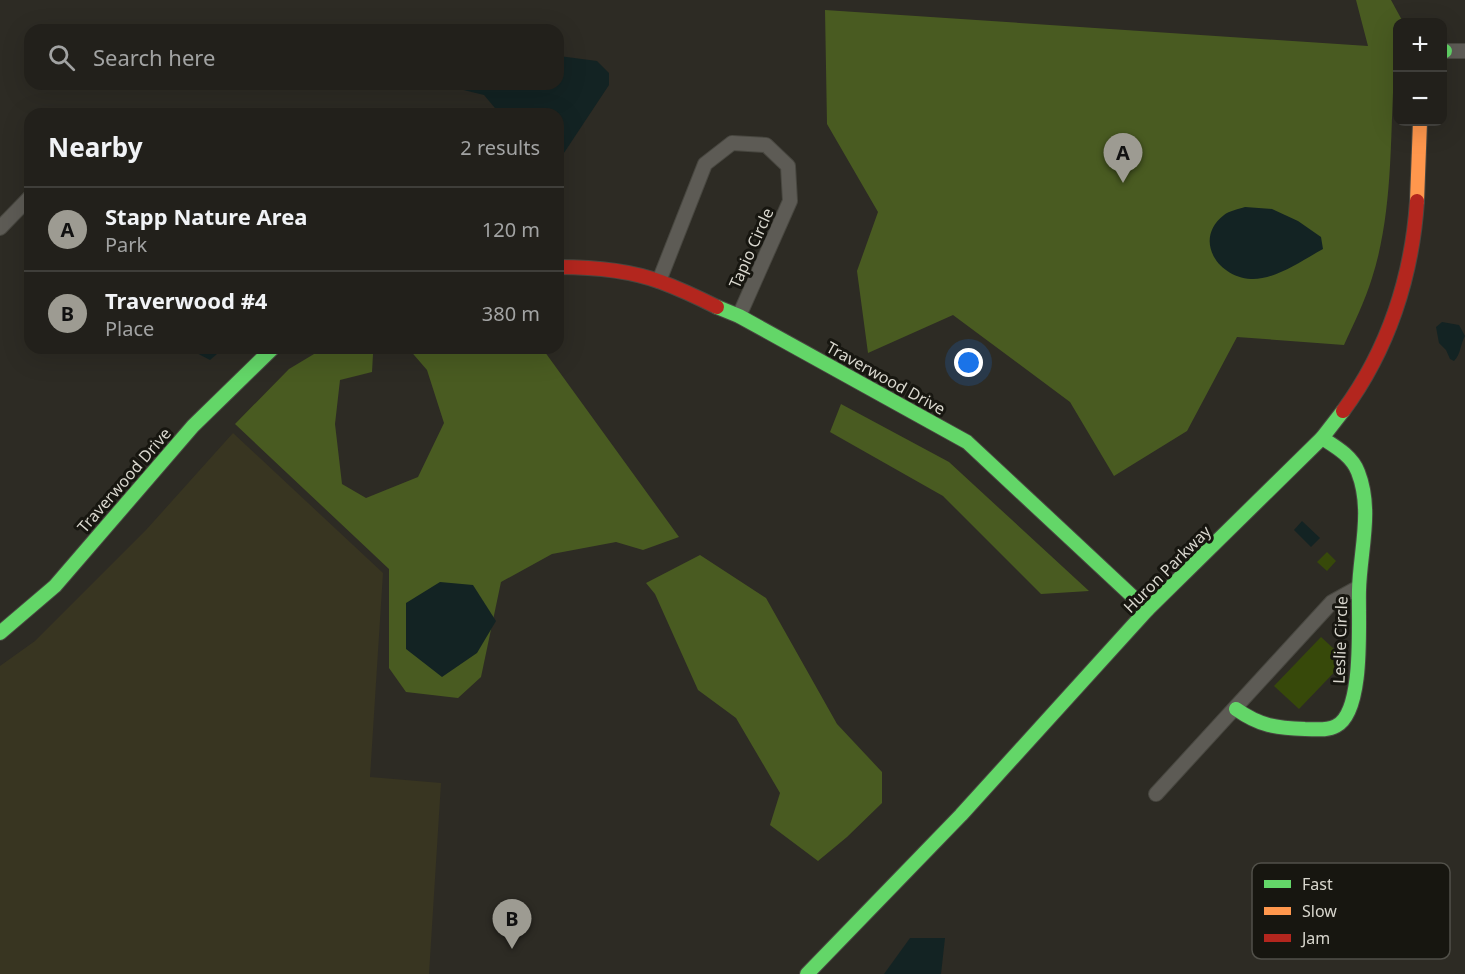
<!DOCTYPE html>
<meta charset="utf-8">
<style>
:root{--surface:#22201b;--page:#2a2824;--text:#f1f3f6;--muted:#a2a3a3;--line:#3f3e3a;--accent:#9d9b92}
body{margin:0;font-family:"Noto Sans",sans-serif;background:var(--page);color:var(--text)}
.controls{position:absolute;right:18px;top:18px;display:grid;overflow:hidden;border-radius:12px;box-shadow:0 6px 24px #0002}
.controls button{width:54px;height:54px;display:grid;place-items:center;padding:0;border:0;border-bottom:2px solid var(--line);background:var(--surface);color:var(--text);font:30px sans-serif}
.you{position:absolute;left:969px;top:363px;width:21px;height:21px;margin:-15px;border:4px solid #fff;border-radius:50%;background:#1a73e8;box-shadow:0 0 0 9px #1a73e833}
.badge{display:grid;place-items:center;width:39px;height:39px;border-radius:50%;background:var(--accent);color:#111;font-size:20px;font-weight:700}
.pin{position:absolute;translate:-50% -50px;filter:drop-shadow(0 2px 3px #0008)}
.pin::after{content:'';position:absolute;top:32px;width:21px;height:18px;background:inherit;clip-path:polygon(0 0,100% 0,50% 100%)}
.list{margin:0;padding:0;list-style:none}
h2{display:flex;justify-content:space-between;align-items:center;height:78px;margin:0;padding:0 24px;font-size:26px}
h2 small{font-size:20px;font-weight:400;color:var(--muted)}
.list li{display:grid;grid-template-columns:39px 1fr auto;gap:18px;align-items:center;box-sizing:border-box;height:84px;padding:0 24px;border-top:2px solid var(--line)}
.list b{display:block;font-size:22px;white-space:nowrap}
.list p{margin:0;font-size:20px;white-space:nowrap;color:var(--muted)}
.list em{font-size:20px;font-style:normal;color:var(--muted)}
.icon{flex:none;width:33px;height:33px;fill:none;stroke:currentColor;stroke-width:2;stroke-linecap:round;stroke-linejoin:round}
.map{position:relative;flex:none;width:1465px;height:974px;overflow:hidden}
.search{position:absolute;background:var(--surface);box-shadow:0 6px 24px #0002;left:24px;top:24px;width:540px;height:66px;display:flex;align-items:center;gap:15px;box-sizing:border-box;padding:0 21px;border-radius:18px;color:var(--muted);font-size:22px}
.panel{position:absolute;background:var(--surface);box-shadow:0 6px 24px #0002;left:24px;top:108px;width:540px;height:246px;border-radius:18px}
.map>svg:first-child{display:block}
.built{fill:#383521}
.green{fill:#37490a}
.forest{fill:#495b21}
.water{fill:#132323}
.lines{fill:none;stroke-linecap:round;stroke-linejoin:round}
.street-casing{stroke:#484740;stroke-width:16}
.fast-casing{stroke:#484740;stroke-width:16}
.slow-casing{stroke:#484740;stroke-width:16}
.jam-casing{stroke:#484740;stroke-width:16}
.street{stroke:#5d5b55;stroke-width:14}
.fast{stroke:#63d668;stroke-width:14}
.slow{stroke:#ff974d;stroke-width:14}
.jam{stroke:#b3261e;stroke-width:14}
.labels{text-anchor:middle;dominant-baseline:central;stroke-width:6;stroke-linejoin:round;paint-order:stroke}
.street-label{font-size:16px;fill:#d9d7ce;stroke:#171610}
.key{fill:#171610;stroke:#515049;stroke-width:1.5}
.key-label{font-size:16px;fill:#d9d7ce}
</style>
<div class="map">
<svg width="1465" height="974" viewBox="0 0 1465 974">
<rect width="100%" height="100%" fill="#2d2b24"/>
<path class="built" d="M233 433 383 573 370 777 441 783 429 974H0V666L35 641 146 530Z"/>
<g class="green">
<path d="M1327 552 1336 561 1327 571 1317 562Z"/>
<path d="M1321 637 1346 660 1299 709 1274 686Z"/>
</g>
<g class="forest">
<path d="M1356 0H1391L1403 22H1398L1397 63 1394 73C1390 140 1393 213 1372 278 1365 301 1354 323 1344 345L1237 337 1187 431 1114 476 1070 402 953 315 868 353 857 271 878 212 827 124 825 10 1368 46Z"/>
<path d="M324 348H366L373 354 372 372 340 380 335 424 342 484 366 498 418 477 444 423 427 370 408 348H542L679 537 643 550 616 542 552 554 501 582 481 677 458 698 406 692 389 668V569L235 424 289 369Z"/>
<path d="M841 404 949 462 1089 591 1041 594 943 496 830 432Z"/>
<path d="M700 555 766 598 837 724 882 772V803L847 837 818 861 770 825 780 793 736 718 698 690 655 594 646 583Z"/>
</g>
<g class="water">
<path d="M559 56 597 61 609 73V85L558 162V114H500L484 95 439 84H558Z"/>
<path d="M1245 207 1272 209 1298 221 1321 237 1323 249C1303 260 1275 280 1251 279 1217 277 1193 239 1224 215 1229 211 1239 209 1245 207Z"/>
<path d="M1442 322 1459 325 1465 336C1460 345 1461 354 1454 361L1450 359 1446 350 1439 343 1436 327Z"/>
<path d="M187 348H224L210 360Z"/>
<path d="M1302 521 1320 538 1311 547 1294 530Z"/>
<path d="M440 582 473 585 496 621 477 653 442 677 406 649V603Z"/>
<path d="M910 938H945L941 974H884Z"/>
</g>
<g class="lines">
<defs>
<g id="street">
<path d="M1445 51H1465"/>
<path d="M0 228 30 197"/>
<path d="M659 281 705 164 732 143 766 145 788 166 790 201 739 316"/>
<path d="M1156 794 1332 602 1359 587"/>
</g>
<g id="fast">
<path d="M1442 52 1445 51"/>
<path d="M717 307 739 316 967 442 1147 610"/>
<path d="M0 633 55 586 193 426 273 348"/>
<path d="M1236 709C1260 726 1276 728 1305 729 1315 729 1327 731 1336 726 1365 712 1358 619 1359 590 1360 551 1373 510 1358 472 1352 456 1336 447 1322 438"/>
<path d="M807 974 961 815 1147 610 1322 438 1343 411"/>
</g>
<path id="slow" d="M1417 201 1420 122"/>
<g id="jam">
<path d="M558 267C591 267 629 270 661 282 680 289 699 298 717 307"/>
<path d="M1343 411C1388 350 1412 277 1417 201"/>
</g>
</defs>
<use href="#street" class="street-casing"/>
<use href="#fast" class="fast-casing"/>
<use href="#slow" class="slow-casing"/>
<use href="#jam" class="jam-casing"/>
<use href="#street" class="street"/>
<use href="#fast" class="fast"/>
<use href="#slow" class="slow"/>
<use href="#jam" class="jam"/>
</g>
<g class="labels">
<g class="street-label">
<text transform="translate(751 248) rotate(-66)">Tapio Circle</text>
<text transform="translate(886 378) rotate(29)">Traverwood Drive</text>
<text transform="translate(124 480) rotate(-49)">Traverwood Drive</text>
<text transform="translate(1167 569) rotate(-45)">Huron Parkway</text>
<text transform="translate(1340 640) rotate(-88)">Leslie Circle</text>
</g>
</g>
<rect x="1252" y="863" width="198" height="96" rx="9" class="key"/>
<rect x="1264" y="880" width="27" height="8" fill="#63d668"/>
<rect x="1264" y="907" width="27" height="8" fill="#ff974d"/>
<rect x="1264" y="934" width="27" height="8" fill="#b3261e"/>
<g class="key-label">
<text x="1302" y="890">Fast</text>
<text x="1302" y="917">Slow</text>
<text x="1302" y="944">Jam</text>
</g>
</svg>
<div class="controls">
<button>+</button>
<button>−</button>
</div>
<div class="you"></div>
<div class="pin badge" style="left:1123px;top:183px">A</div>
<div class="pin badge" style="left:512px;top:949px">B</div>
<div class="search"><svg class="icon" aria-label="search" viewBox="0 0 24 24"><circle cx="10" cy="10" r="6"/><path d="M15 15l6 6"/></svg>Search here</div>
<section class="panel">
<h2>Nearby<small>2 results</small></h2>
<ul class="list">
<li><span class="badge">A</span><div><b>Stapp Nature Area</b><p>Park</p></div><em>120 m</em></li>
<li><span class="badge">B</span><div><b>Traverwood #4</b><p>Place</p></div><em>380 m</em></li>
</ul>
</section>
</div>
